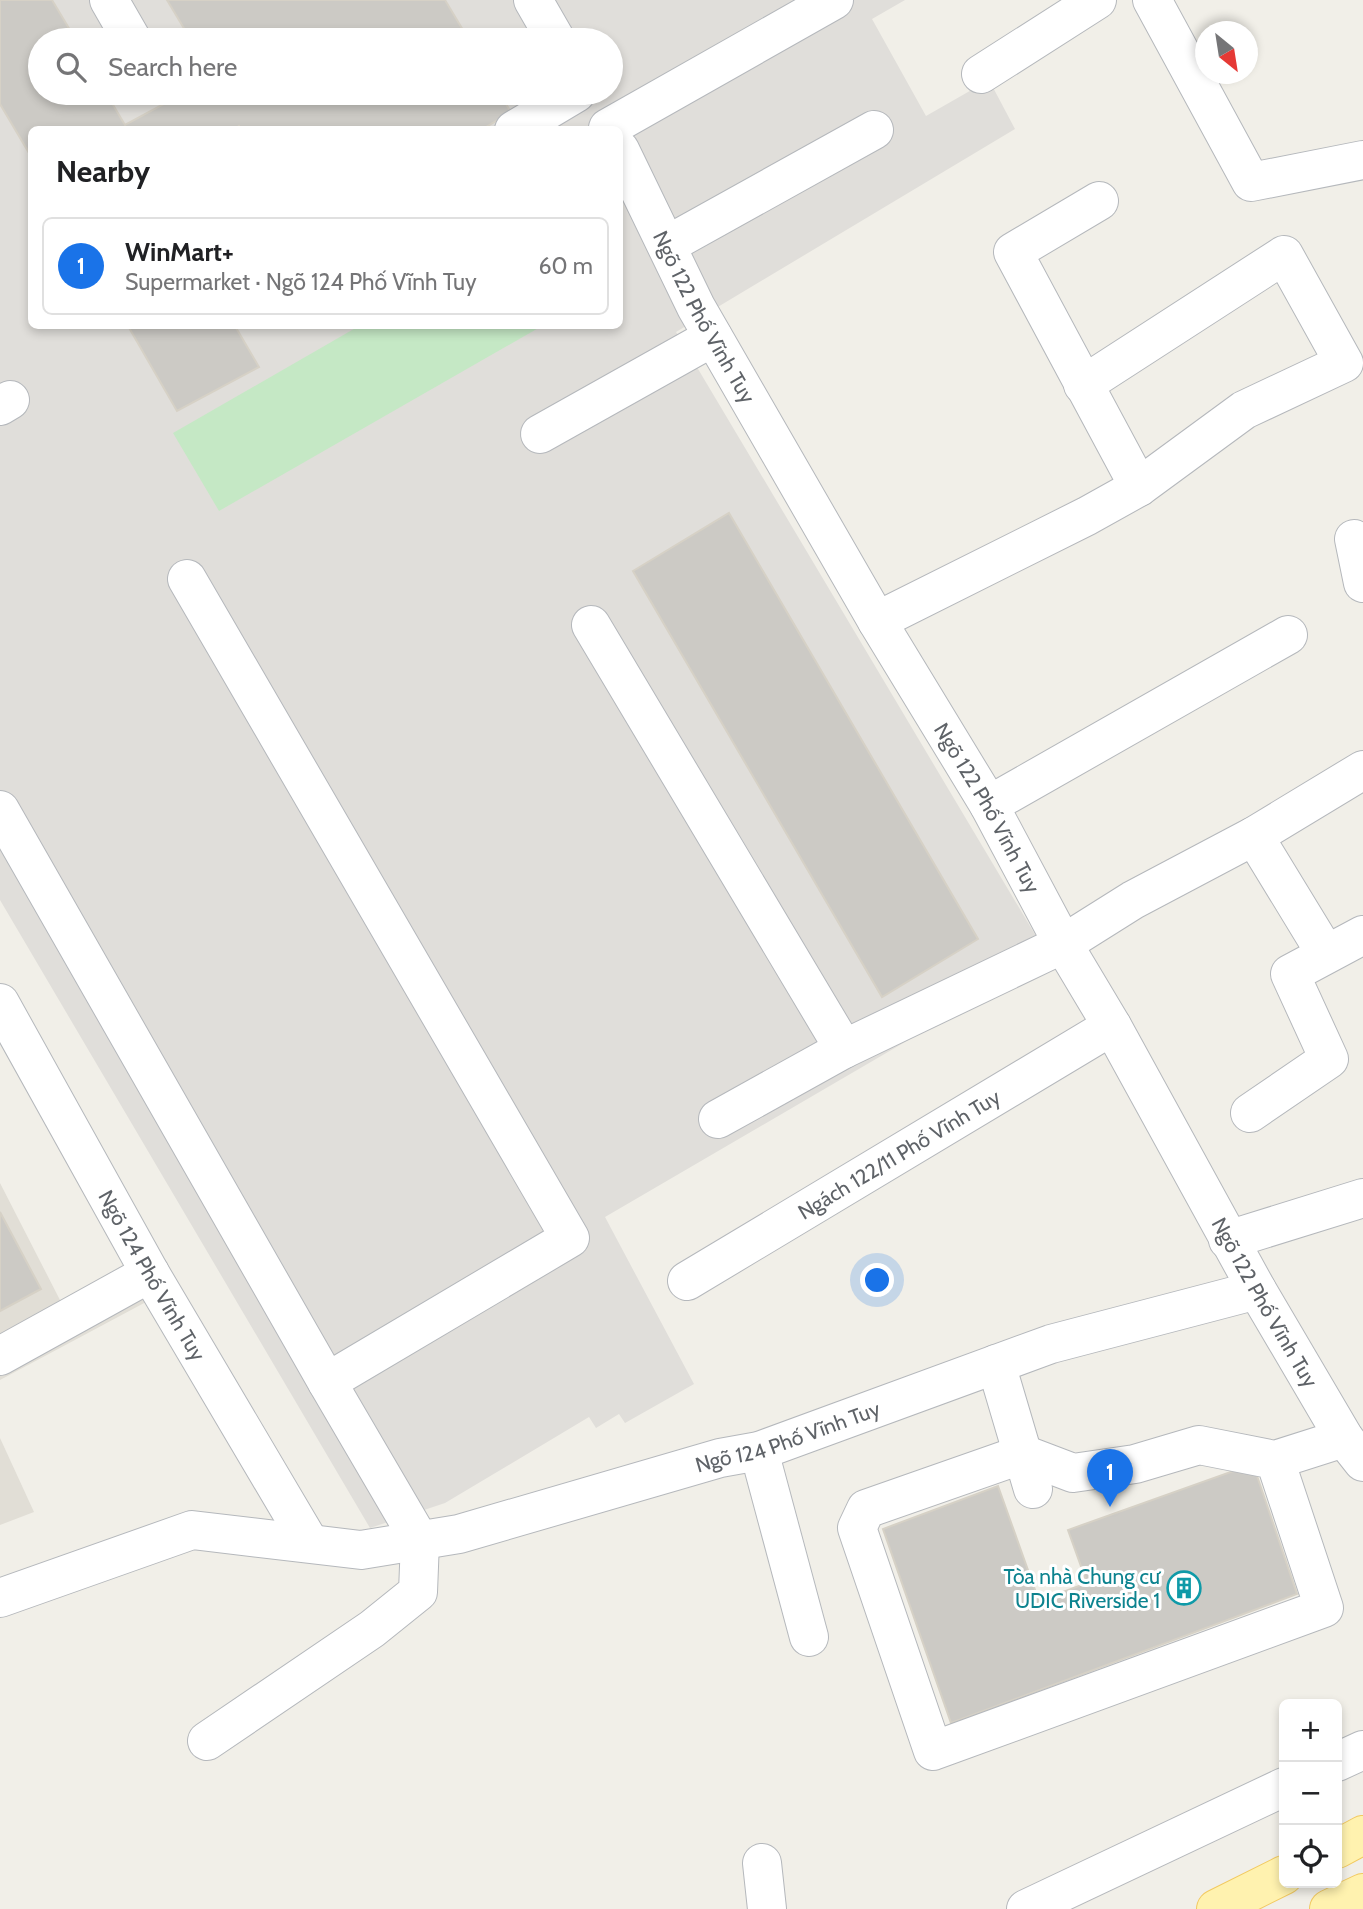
<!DOCTYPE html>
<meta charset="utf-8">
<style>
:root{--surface:#fff;--page:#f6f6f6;--text:#202124;--muted:#757577;--line:#e0e0e0;--accent:#1a73e8}
body{margin:0;font-family:Cabin,sans-serif;background:var(--page);color:var(--text)}
.controls{position:absolute;right:21px;bottom:21px;display:grid;overflow:hidden;border-radius:10px;box-shadow:0 4px 10px #0003}
.controls button{width:63px;height:63px;display:grid;place-items:center;padding:0;border:0;border-bottom:2px solid var(--line);background:var(--surface);color:var(--text);font:35px sans-serif}
.compass{position:absolute;left:1195px;top:21px;width:63px;height:63px;border-radius:50%;background:var(--surface);box-shadow:0 4px 10px #0003;rotate:150deg}
.you{position:absolute;left:878px;top:1281px;width:24px;height:24px;margin:-18px;border:5px solid #fff;border-radius:50%;background:#1a73e8;box-shadow:0 0 0 10px #1a73e833}
.badge{display:grid;place-items:center;width:46px;height:46px;border-radius:50%;background:var(--accent);color:#fff;font-size:23px;font-weight:700}
.pin{position:absolute;translate:-50% -58px;filter:drop-shadow(0 2px 4px #0008)}
.pin::after{content:'';position:absolute;top:37px;width:24px;height:21px;background:inherit;clip-path:polygon(0 0,100% 0,50% 100%)}
.list{margin:0;padding:0;list-style:none}
h2{display:flex;justify-content:space-between;align-items:center;height:91px;margin:0;padding:0 28px;font-size:30px}
h2 small{font-size:23px;font-weight:400;color:var(--muted)}
.list li{display:grid;grid-template-columns:46px 1fr auto;gap:21px;align-items:center;box-sizing:border-box;height:98px;margin:0 14px 14px;padding:0 14px;border:2px solid var(--line);border-radius:10px}
.list b{display:block;font-size:26px;white-space:nowrap}
.list p{margin:0;font-size:23px;white-space:nowrap;color:var(--muted)}
.list em{font-size:23px;font-style:normal;color:var(--muted)}
.icon{flex:none;width:38px;height:38px;fill:none;stroke:currentColor;stroke-width:2;stroke-linecap:round;stroke-linejoin:round}
.map{position:relative;flex:none;width:1363px;height:1909px;overflow:hidden}
.search{position:absolute;background:var(--surface);box-shadow:0 4px 10px #0003;left:28px;top:28px;width:595px;height:77px;display:flex;align-items:center;gap:18px;box-sizing:border-box;padding:0 24px;border-radius:38px;color:var(--muted);font-size:26px}
.panel{position:absolute;background:var(--surface);box-shadow:0 4px 10px #0003;left:28px;top:126px;width:595px;height:203px;border-radius:10px}
.map>svg:first-child{display:block}
.industrial{fill:#e0deda;fill-rule:evenodd}
.education{fill:#e1ded6}
.green{fill:#c5e8c5}
.building{fill:#cccac5;stroke:#d6d1c6;stroke-width:2}
.lines{fill:none;stroke-linecap:round;stroke-linejoin:round}
.minor-casing{stroke:#b5b8bc;stroke-width:40}
.major-casing{stroke:#f2c960;stroke-width:40}
.minor{stroke:#fff;stroke-width:38}
.major{stroke:#fff2af;stroke-width:38}
.labels{text-anchor:middle;dominant-baseline:central;stroke-width:6;stroke-linejoin:round;paint-order:stroke}
.street-label{font-size:21px;fill:#5f6368;stroke:#fff}
.culture-label{font-size:21px;fill:#0d838f;stroke:#fff;text-anchor:end}
</style>
<div class="map">
<svg width="1363" height="1909" viewBox="0 0 1363 1909">
<rect width="100%" height="100%" fill="#f1efe8"/>
<path class="industrial" d="M0 0H905L872 19 926 116 989 80 1015 129 676 332 1049 958 605 1217 694 1384 625 1423 619 1414 596 1428 589 1417 445 1503 370 1528 0 900ZM40 40H611V93H40ZM32 130H620V326H32Z"/>
<g class="education">
<path d="M0 1183 61 1302 127 1266 146 1302 0 1380Z"/>
<path d="M0 1438 34 1512 0 1525Z"/>
</g>
<path class="green" d="M359 326H542L219 511 173 433Z"/>
<g class="building">
<path d="M0 0H52L76 40H40V93H106L125 125 184 93H499L511 112 481 130H241L239 126 233 130H32V158L0 104Z"/>
<path d="M167 0H445L469 40H191Z"/>
<path d="M128 326H235L259 367 177 411Z"/>
<path d="M729 513 978 939 882 997 633 571Z"/>
<path d="M0 1212 41 1289 0 1311Z"/>
<path d="M1253 1464 1297 1594 951 1723 883 1529 998 1486 1039 1601 1087 1583 1068 1530Z"/>
</g>
<g class="lines">
<defs>
<g id="minor">
<path d="M109 0 132 40"/>
<path d="M533 0 556 40"/>
<path d="M1152 0 1251 182 1363 160"/>
<path d="M981 74 1097 0"/>
<path d="M608 128 834 0"/>
<path d="M514 130 576 93"/>
<path id="s1" d="M620 150 696 307 877 621 989 805 1063 944 1112 1026 1257 1290 1344 1438 1363 1462"/>
<path d="M1099 201 1013 252 1139 487"/>
<path d="M667 245 874 130"/>
<path d="M0 406 10 400"/>
<path d="M540 434 713 337"/>
<path d="M1354 539 1363 583"/>
<path d="M187 579 570 1238 327 1382"/>
<path d="M877 621 1087 516 1139 487 1244 410 1344 363 1284 255 1083 385"/>
<path d="M591 625 844 1049 1063 944 1133 900 1254 836 1363 770"/>
<path d="M989 805 1288 635"/>
<path d="M0 810 327 1382 420 1541 418 1592 372 1629 207 1741"/>
<path d="M1254 836 1326 954"/>
<path id="s2" d="M0 1003 150 1273 309 1542"/>
<path d="M1250 1113 1329 1059 1290 974 1363 935"/>
<path d="M718 1119 844 1049"/>
<path d="M1228 1240 1363 1198"/>
<path id="s3" d="M687 1281 1112 1026"/>
<path d="M0 1356 150 1273"/>
<path d="M996 1364 1033 1489"/>
<path d="M759 1451 809 1637"/>
<path d="M1275 1460 1199 1445 1135 1464 1073 1473 1023 1454 866 1509 857 1528 933 1751 1324 1608 1275 1460 1344 1438"/>
<path id="s4" d="M0 1598 192 1530 361 1550 459 1534 720 1458 759 1451 1051 1344 1257 1290"/>
<path d="M1337 1762 1363 1750"/>
<path d="M762 1863 767 1909"/>
<path d="M1026 1909 1284 1787"/>
</g>
<g id="major">
<path d="M1337 1849 1363 1835"/>
<path d="M1216 1909 1284 1875"/>
<path d="M1329 1909 1363 1893"/>
</g>
</defs>
<use href="#minor" class="minor-casing"/>
<use href="#major" class="major-casing"/>
<use href="#minor" class="minor"/>
<use href="#major" class="major"/>
</g>
<defs>
<symbol id="building-ring" viewBox="-11 -11 22 22"><circle r="9.5" fill="#fff" stroke="#0f9aa8" stroke-width="1.5"/><path d="M-4-6H4V6H1V3H-1V6H-4ZM-2.5-4.3h1.7v1.8h-1.7ZM.8-4.3h1.7v1.8H.8ZM-2.5-1h1.7V.8h-1.7ZM.8-1h1.7V.8H.8Z" fill="#0f9aa8"/></symbol>
</defs>
<g fill-rule="evenodd">
<use href="#building-ring" x="1165" y="1569" width="38" height="38"/>
</g>
<g class="labels">
<g class="street-label">
<text stroke="none"><textPath href="#s1" startOffset="187">Ngõ 122 Phố Vĩnh Tuy</textPath></text>
<text stroke="none"><textPath href="#s1" startOffset="754">Ngõ 122 Phố Vĩnh Tuy</textPath></text>
<text stroke="none"><textPath href="#s3" startOffset="247">Ngách 122/11 Phố Vĩnh Tuy</textPath></text>
<text stroke="none"><textPath href="#s2" startOffset="312">Ngõ 124 Phố Vĩnh Tuy</textPath></text>
<text stroke="none"><textPath href="#s1" startOffset="1321">Ngõ 122 Phố Vĩnh Tuy</textPath></text>
<text stroke="none"><textPath href="#s4" startOffset="816">Ngõ 124 Phố Vĩnh Tuy</textPath></text>
</g>
<g class="culture-label">
<text x="1160" y="1576">Tòa nhà Chung cư<tspan x="1160" dy="24">UDIC Riverside 1</tspan></text>
</g>
</g>
</svg>
<div class="controls">
<button>+</button>
<button>−</button>
<button><svg class="icon" aria-label="locate" viewBox="0 0 24 24"><circle cx="12" cy="12" r="6"/><path d="M12 2v4M12 18v4M2 12h4M18 12h4"/></svg></button>
</div>
<svg class="compass" viewBox="-18 -18 36 36"><path d="M0-13l5 13h-10z" fill="#e53935"/><path d="M0 13l5-13h-10z" fill="#757577"/></svg>
<div class="you"></div>
<div class="pin badge" style="left:1110px;top:1507px">1</div>
<div class="search"><svg class="icon" aria-label="search" viewBox="0 0 24 24"><circle cx="10" cy="10" r="6"/><path d="M15 15l6 6"/></svg>Search here</div>
<section class="panel">
<h2>Nearby<small></small></h2>
<ul class="list">
<li><span class="badge">1</span><div><b>WinMart+</b><p>Supermarket · Ngõ 124 Phố Vĩnh Tuy</p></div><em>60 m</em></li>
</ul>
</section>
</div>
